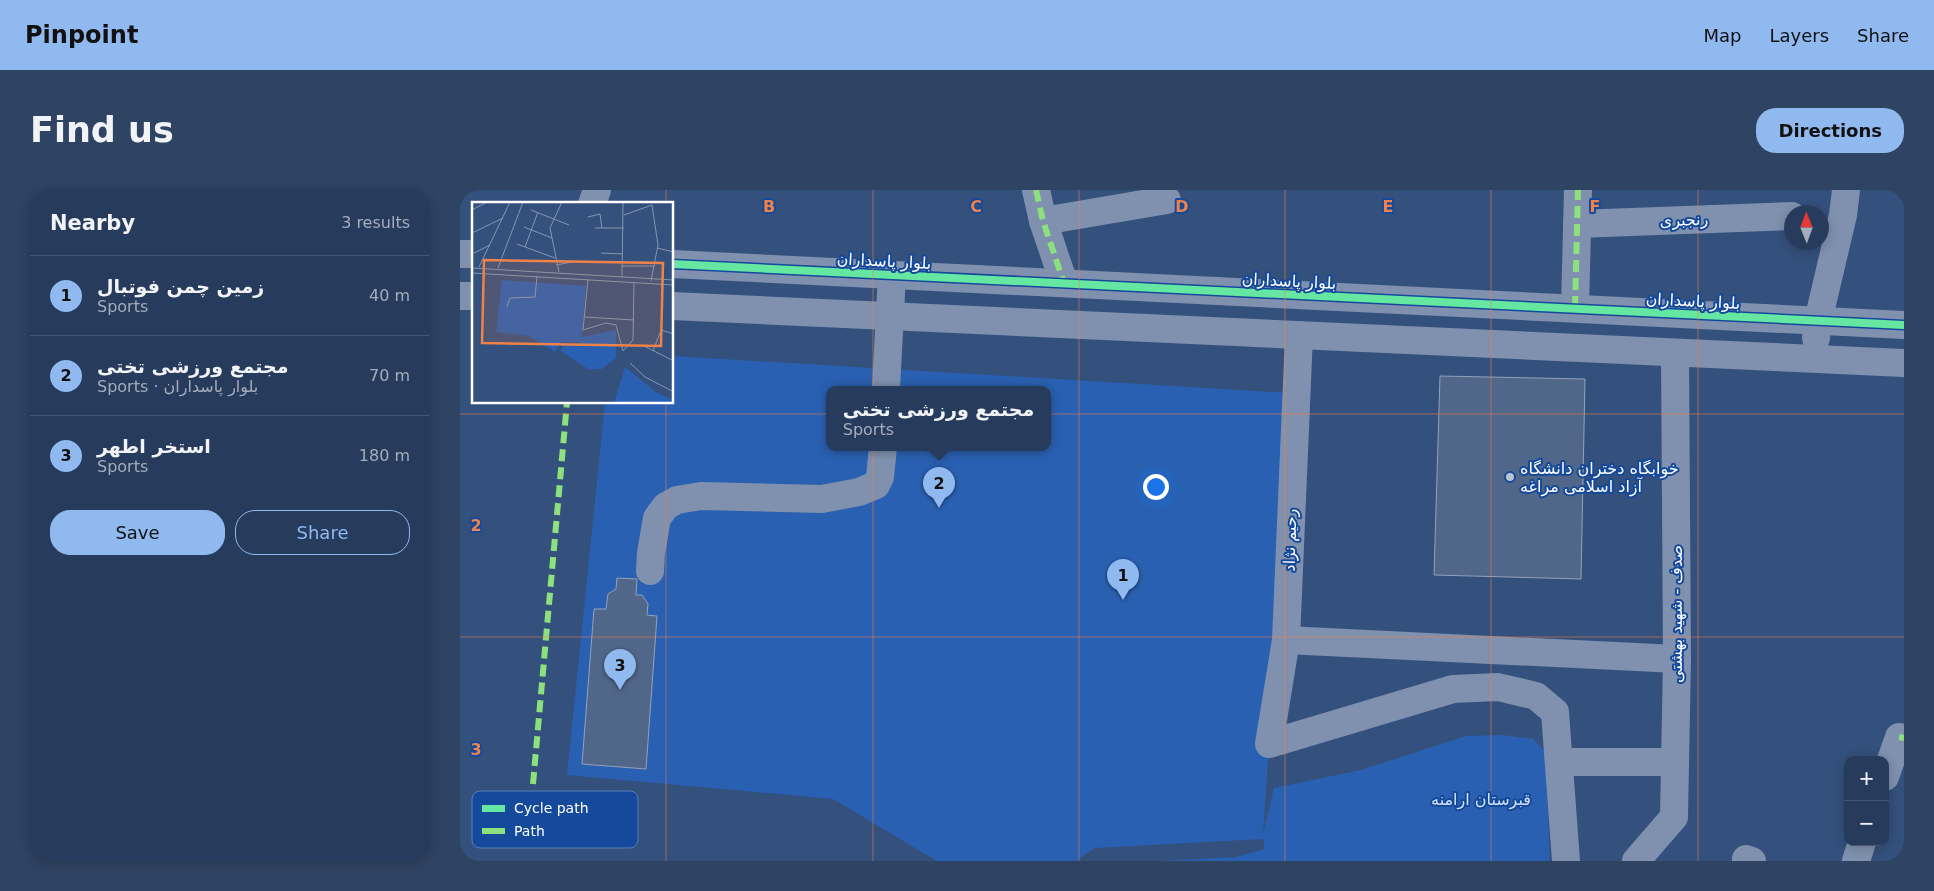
<!DOCTYPE html>
<meta charset="utf-8">
<style>
:root{--surface:#273c5d;--page:#2f4363;--text:#f1f3f6;--muted:#a4adbc;--line:#435672;--accent:#90b9f0}
body{margin:0;font-family:"DejaVu Sans",Cairo,sans-serif;background:var(--page);color:var(--text)}
.controls{position:absolute;right:15px;bottom:15px;display:grid;overflow:hidden;border-radius:10px;box-shadow:0 2px 12px #0003}
.controls button{width:45px;height:45px;display:grid;place-items:center;padding:0;border:0;border-bottom:1px solid var(--line);background:var(--surface);color:var(--text);font:25px sans-serif}
.compass{position:absolute;left:1324px;top:15px;width:45px;height:45px;border-radius:50%;background:var(--surface);box-shadow:0 2px 12px #0003;rotate:359deg}
.you{position:absolute;left:695px;top:296px;width:18px;height:18px;margin:-12px;border:4px solid #fff;border-radius:50%;background:#1a73e8;box-shadow:0 0 0 8px #1a73e833}
.badge{display:grid;place-items:center;width:32px;height:32px;border-radius:50%;background:var(--accent);color:#111;font-size:16px;font-weight:700}
.pin{position:absolute;translate:-50% -41px;filter:drop-shadow(0 1px 2px #0008)}
.pin::after{content:'';position:absolute;top:26px;width:18px;height:15px;background:inherit;clip-path:polygon(0 0,100% 0,50% 100%)}
.popup{position:absolute;left:366px;top:196px;width:225px;height:65px;box-sizing:border-box;display:grid;place-content:center;border-radius:10px;background:var(--surface);filter:drop-shadow(0 1px 4px #0005);font-size:16px;white-space:nowrap;color:var(--muted)}
.popup b{font-size:19px;color:var(--text)}
.popup::after{content:'';position:absolute;left:50%;top:100%;margin-left:-10px;border:10px solid transparent;border-top-color:var(--surface)}
.list{margin:0;padding:0;list-style:none}
h2{display:flex;justify-content:space-between;align-items:center;height:65px;margin:0;padding:0 20px;font-size:21px}
h2 small{font-size:16px;font-weight:400;color:var(--muted)}
.list li{display:grid;grid-template-columns:32px 1fr auto;gap:15px;align-items:center;box-sizing:border-box;height:80px;padding:0 20px;border-top:1px solid var(--line)}
.list b{display:block;font-size:19px;white-space:nowrap}
.list p{margin:0;font-size:16px;white-space:nowrap;color:var(--muted)}
.list em{font-size:16px;font-style:normal;color:var(--muted)}
.actions{display:flex;gap:10px;padding:15px 20px}
.actions a{flex:1;padding:11px 0;border:1px solid var(--accent);border-radius:20px;text-align:center;font-size:18px;color:var(--accent)}
.actions .main{background:var(--accent);color:#111}
.map{position:relative;flex:none;width:1444px;height:671px;overflow:hidden;border-radius:20px}
header{display:flex;align-items:center;gap:30px;box-sizing:border-box;height:70px;padding:0 25px;background:var(--accent);color:#111}
header strong{font-size:24px}
nav{display:flex;gap:28px;margin-inline-start:auto;font-size:18px}
.intro{display:flex;align-items:center;justify-content:space-between;box-sizing:border-box;height:120px;padding:0 30px}
h1{margin:0;font-size:35px}
.button{padding:12px 22px;border-radius:20px;background:var(--accent);color:#111;font-size:18px;font-weight:700}
main{display:flex;gap:30px;padding:0 30px}
aside{flex:1;background:var(--surface);border-radius:20px;box-shadow:0 2px 12px #0003}
.map>svg:first-child{display:block}
.green{fill:#2a60b1;fill-rule:evenodd}
.building{fill:#51678a;stroke:#93a2bb}
.lines{fill:none;stroke-linecap:round;stroke-linejoin:round}
.minor{stroke:#7f91ae;stroke-width:28}
.quiet{stroke:#8de07e;stroke-width:6;stroke-dasharray:12 6;stroke-linecap:butt}
.cycleway-casing{stroke:#15499b;stroke-width:11}
.cycleway{stroke:#66e7a1;stroke-width:8}
.grid{fill:none;stroke:#ee8249;stroke-width:1;stroke-opacity:0.55}
.poi-dot{fill:#b8c2d1;stroke:#15499b;stroke-width:2}
.labels{text-anchor:middle;dominant-baseline:central;stroke-width:4;stroke-linejoin:round;paint-order:stroke}
.street-label{font-size:16px;fill:#fff;stroke:#15499b}
.poi-label{font-size:16px;fill:#fff;stroke:#15499b;text-anchor:start}
.park-label{font-size:16px;fill:#d2e3fd;stroke:#15499b}
.inset-road{fill:none;stroke:#8596b0;stroke-width:1}
.view{fill:#ee8249;fill-opacity:0.15;stroke:#ee8249;stroke-width:2.5}
.inset-edge{fill:none;stroke:#fff;stroke-width:2.5}
.key{fill:#15499b;stroke:#5b80b9;stroke-width:1}
.key-label{font-size:14px;fill:#fff}
.grid-label{font-size:16px;text-anchor:middle;font-weight:bold;fill:#ee8249;stroke:#15499b;stroke-width:4;stroke-linejoin:round;paint-order:stroke}
</style>
<header>
<strong>Pinpoint</strong>
<nav><a>Map</a><a>Layers</a><a>Share</a></nav>
</header>
<div class="intro"><h1>Find us</h1><a class="button">Directions</a></div>
<main>
<aside>
<h2>Nearby<small>3 results</small></h2>
<ul class="list">
<li><span class="badge">1</span><div><b>زمین چمن فوتبال</b><p>Sports</p></div><em>40 m</em></li>
<li><span class="badge">2</span><div><b>مجتمع ورزشی تختی</b><p>Sports · بلوار پاسداران</p></div><em>70 m</em></li>
<li><span class="badge">3</span><div><b>استخر اطهر</b><p>Sports</p></div><em>180 m</em></li>
</ul>
<div class="actions"><a class="main">Save</a><a>Share</a></div>
</aside>
<div class="map">
<svg width="1444" height="671" viewBox="0 0 1444 671">
<rect width="100%" height="100%" fill="#34507c"/>
<path class="green" d="M213 166 830 203 818 423 803 644 814 598 901 580 1006 546 1043 545 1073 549 1085 561 1090 671H701L776 667 805 659 803 649 635 658 616 671H477L373 609 107 585 145 213 212 212ZM370 199H588V257H370Z"/>
<g class="building">
<path d="M980 186 1125 189 1121 389 974 385Z"/>
<path d="M157 388 177 389 176 405H182L188 414 187 425 197 426 186 579 122 574 134 419H146L148 404 156 399Z"/>
</g>
<g class="lines">
<g class="minor">
<path d="M576 0 583 31 604 93"/>
<path d="M132 14 137 0"/>
<path d="M583 31 707 10"/>
<path d="M1117 34 1332 26"/>
<path d="M0 64H14"/>
<path d="M212 74 1444 135"/>
<path d="M0 106H14"/>
<path d="M212 116 1444 173"/>
<path d="M1115 118 1118 0"/>
<path d="M839 145 826 450 809 554 993 499 1038 497 1076 506 1095 522 1106 671"/>
<path d="M1356 148 1358 131 1383 25 1386 0"/>
<path d="M426 199 432 85"/>
<path d="M190 381 191 363 197 328 206 316 217 310 241 306 362 309 399 302 416 295 420 287 423 257"/>
<path d="M826 450 1217 469"/>
<path d="M1100 572H1215"/>
<path d="M1425 587 1439 547 1444 548"/>
<path d="M1286 669 1292 671"/>
<path d="M1176 671 1214 627 1217 469 1215 163"/>
<path d="M1396 671 1402 652"/>
</g>
<g class="quiet">
<path d="M576 0 583 31 604 93"/>
<path d="M1115 118 1118 0"/>
<path d="M1439 547 1444 548"/>
<path d="M73 594 107 212"/>
</g>
<defs>
<path id="cycleway" d="M212 74 1444 135"/>
</defs>
<use href="#cycleway" class="cycleway-casing"/>
<use href="#cycleway" class="cycleway"/>
</g>
<path class="grid" d="M206 0V14M413 0V671M619 0V671M825 0V671M1031 0V671M1238 0V671M206 212V671M0 224H1444M0 447H1444"/>
<circle class="poi-dot" cx="1050" cy="287" r="5"/>
<g class="labels">
<g class="street-label">
<text transform="translate(1224 30) rotate(-2)">رنجبری</text>
<text transform="translate(424 71) rotate(3)">بلوار پاسداران</text>
<text transform="translate(829 91) rotate(3)">بلوار پاسداران</text>
<text transform="translate(1233 111) rotate(3)">بلوار پاسداران</text>
<text transform="translate(830 350) rotate(-88)">رحیم نژاد</text>
<text transform="translate(1216 424) rotate(-90)">صدف - شهید بهشتی</text>
</g>
<g class="poi-label">
<text x="1060" y="278">خوابگاه دختران دانشگاه<tspan x="1060" dy="18">آزاد اسلامی مراغه</tspan></text>
</g>
<g class="park-label">
<text x="1021" y="609">قبرستان ارامنه</text>
</g>
</g>
<g transform="translate(12 12)">
<rect width="201" height="201" fill="#34507c"/>
<path d="M30 78 114 84 110 135 144 128V156L130 167H116L89 149 91 143 110 140H89L83 150 57 134 24 130ZM153 165 184 190 201 198V201H142Z" fill="#2a60b1"/>
<path class="inset-road" d="M0 8 15 0M59 8 97 23M152 13 180 3 186 43 179 79M116 15 128 12 130 26M52 25 80 36M123 26H152M0 31 31 16M45 42 83 56M53 45 66 10M185 46 202 50M129 51 151 52M0 52 18 43M84 63 100 60M150 64H183M7 65 38 0M0 66 202 78M26 66 51 0M87 70 78 26 90 0M0 71 202 83M150 75 151 0M116 77 111 128 134 121 144 123 151 149 161 138 162 80M35 105 38 96 63 95 65 74M113 115 162 118M170 143 200 158M181 149 189 128 202 132M158 161 173 175 202 190"/>
<path class="view" d="M12 58 191 61 189 144 10 141Z"/>
<rect width="201" height="201" class="inset-edge"/>
</g>
<rect x="12" y="601" width="166" height="57" rx="8" class="key"/>
<rect x="22" y="615" width="23" height="7" fill="#66e7a1"/>
<rect x="22" y="638" width="23" height="6" fill="#8de07e"/>
<g class="key-label">
<text x="54" y="623">Cycle path</text>
<text x="54" y="646">Path</text>
</g>
<g class="grid-label">
<text x="309" y="22">B</text>
<text x="516" y="22">C</text>
<text x="722" y="22">D</text>
<text x="928" y="22">E</text>
<text x="1135" y="22">F</text>
<text x="16" y="341">2</text>
<text x="16" y="565">3</text>
</g>
</svg>
<div class="controls">
<button>+</button>
<button>−</button>
</div>
<svg class="compass" viewBox="-18 -18 36 36"><path d="M0-13l5 13h-10z" fill="#e53935"/><path d="M0 13l5-13h-10z" fill="#a4adbc"/></svg>
<div class="you"></div>
<div class="pin badge" style="left:663px;top:410px">1</div>
<div class="pin badge" style="left:479px;top:318px">2</div>
<div class="popup"><b>مجتمع ورزشی تختی</b>Sports</div>
<div class="pin badge" style="left:160px;top:500px">3</div>
</div>
</main>
